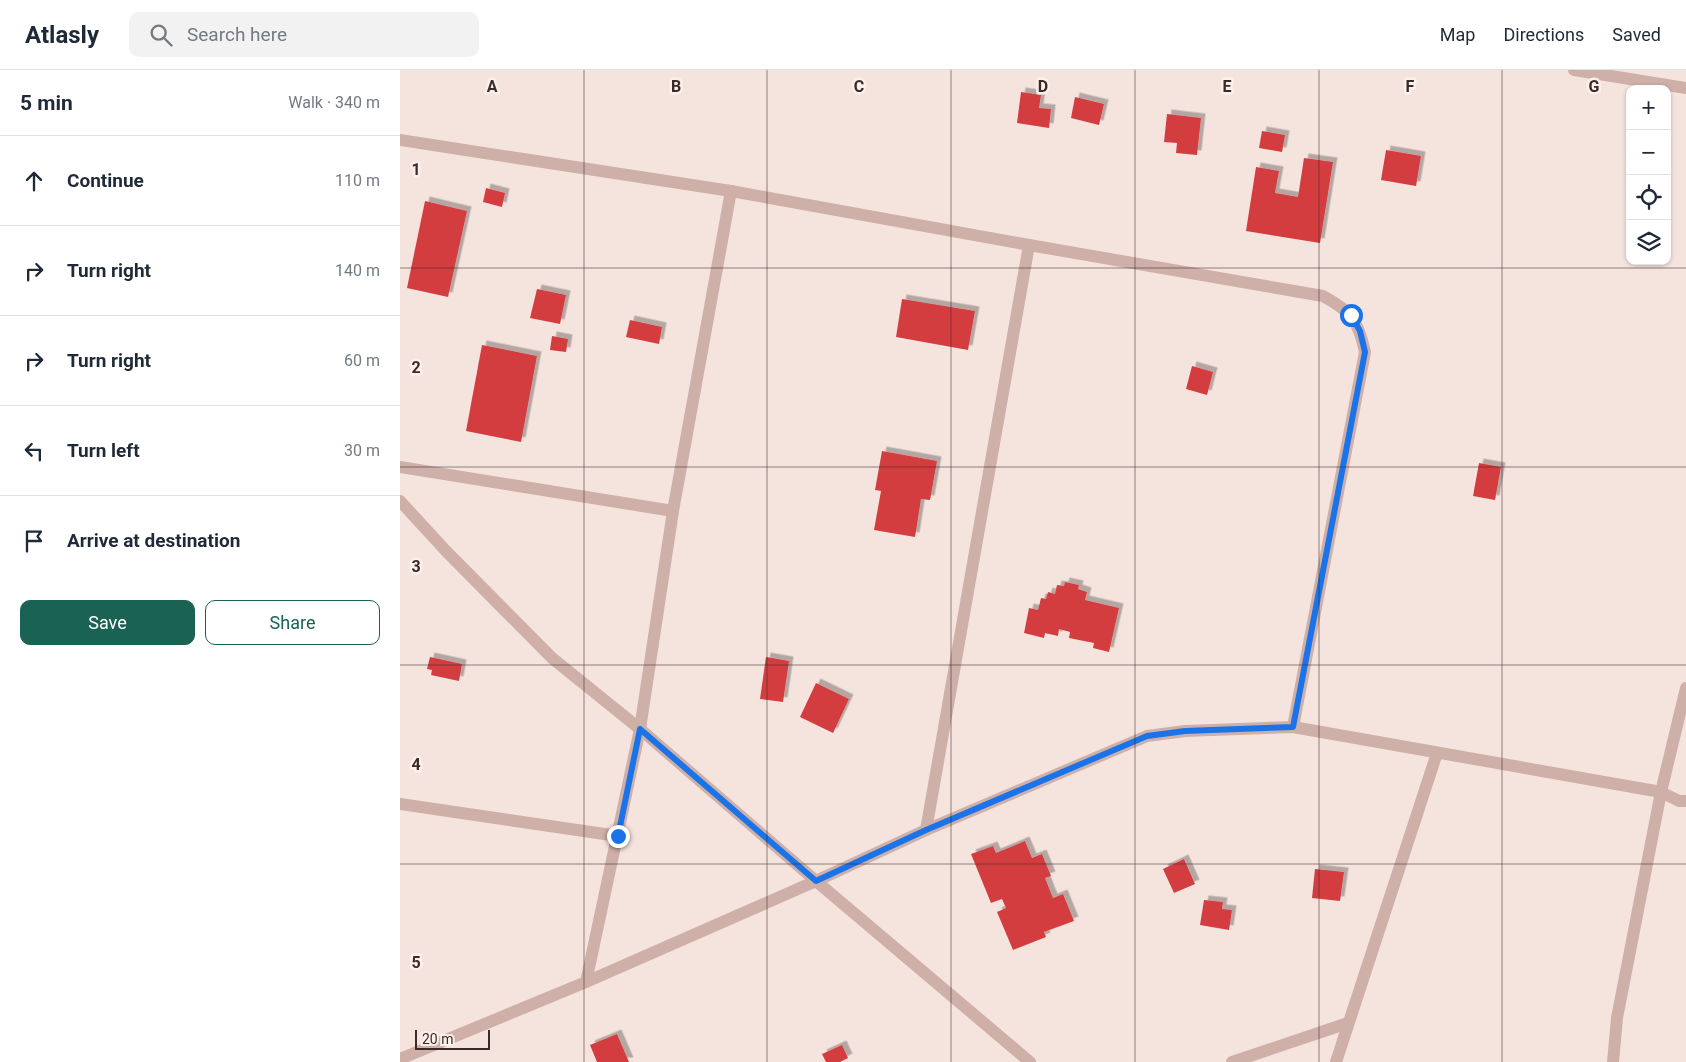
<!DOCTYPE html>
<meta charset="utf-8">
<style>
:root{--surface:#fff;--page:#f2f2f3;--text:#1f2937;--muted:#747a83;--line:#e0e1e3;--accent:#196254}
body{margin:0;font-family:Roboto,sans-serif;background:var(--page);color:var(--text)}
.controls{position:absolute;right:15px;top:15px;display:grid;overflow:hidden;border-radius:10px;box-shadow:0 1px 4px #0004}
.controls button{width:45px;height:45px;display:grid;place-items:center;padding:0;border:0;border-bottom:1px solid var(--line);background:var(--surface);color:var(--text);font:25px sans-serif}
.scale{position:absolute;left:15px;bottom:12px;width:75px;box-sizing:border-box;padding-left:5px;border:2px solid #3b2a29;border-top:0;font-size:14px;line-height:18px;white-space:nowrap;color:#3b2a29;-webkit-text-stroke:4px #fcf0eb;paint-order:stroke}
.stop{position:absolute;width:15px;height:15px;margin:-11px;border:4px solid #1a73e8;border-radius:50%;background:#fff}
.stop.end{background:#1a73e8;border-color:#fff;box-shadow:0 1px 5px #0008}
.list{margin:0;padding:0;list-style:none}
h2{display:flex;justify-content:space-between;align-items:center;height:65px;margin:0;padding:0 20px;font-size:21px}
h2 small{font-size:16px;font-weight:400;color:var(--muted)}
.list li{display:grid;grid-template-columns:32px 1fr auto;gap:15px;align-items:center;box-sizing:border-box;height:90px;padding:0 20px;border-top:1px solid var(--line)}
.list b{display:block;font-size:19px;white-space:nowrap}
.list em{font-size:16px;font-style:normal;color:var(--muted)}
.actions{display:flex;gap:10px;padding:15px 20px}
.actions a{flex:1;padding:11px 0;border:1px solid var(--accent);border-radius:10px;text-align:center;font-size:18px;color:var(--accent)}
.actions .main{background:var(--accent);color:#fff}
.icon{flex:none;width:28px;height:28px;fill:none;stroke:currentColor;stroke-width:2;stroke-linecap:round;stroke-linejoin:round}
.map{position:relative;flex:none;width:1286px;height:992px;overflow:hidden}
header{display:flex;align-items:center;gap:30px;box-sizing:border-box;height:70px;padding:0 25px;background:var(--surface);border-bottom:1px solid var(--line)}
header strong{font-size:24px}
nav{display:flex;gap:28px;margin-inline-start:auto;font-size:18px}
.search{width:350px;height:45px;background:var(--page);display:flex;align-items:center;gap:12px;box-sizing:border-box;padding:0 18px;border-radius:10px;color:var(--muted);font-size:19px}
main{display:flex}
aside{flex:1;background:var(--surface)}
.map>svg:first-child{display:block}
.building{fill:#d33e40;filter:url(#shadow)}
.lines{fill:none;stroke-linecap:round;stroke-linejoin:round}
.minor{stroke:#cfb0a8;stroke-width:12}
.route{stroke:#1a73e8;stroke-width:6}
.grid{fill:none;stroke:#3b2a29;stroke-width:1;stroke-opacity:0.55}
.grid-label{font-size:16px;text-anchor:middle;font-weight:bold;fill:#3b2a29;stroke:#fcf0eb;stroke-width:5;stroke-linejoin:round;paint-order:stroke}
</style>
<header>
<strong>Atlasly</strong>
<div class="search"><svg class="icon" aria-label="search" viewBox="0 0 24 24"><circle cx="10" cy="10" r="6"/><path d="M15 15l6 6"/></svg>Search here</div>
<nav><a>Map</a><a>Directions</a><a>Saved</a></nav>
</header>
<main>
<aside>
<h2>5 min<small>Walk · 340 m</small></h2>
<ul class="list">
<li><svg class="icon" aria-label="ahead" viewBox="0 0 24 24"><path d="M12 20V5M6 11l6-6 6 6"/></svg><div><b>Continue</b></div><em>110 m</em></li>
<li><svg class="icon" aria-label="right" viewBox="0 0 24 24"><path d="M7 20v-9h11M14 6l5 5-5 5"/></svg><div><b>Turn right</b></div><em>140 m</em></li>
<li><svg class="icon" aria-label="right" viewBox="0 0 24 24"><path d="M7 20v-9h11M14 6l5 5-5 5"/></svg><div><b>Turn right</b></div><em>60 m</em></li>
<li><svg class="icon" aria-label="left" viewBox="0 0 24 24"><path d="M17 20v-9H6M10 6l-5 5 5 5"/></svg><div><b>Turn left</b></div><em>30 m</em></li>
<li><svg class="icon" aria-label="arrive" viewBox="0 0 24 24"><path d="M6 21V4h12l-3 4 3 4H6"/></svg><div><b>Arrive at destination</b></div></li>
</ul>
<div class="actions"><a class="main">Save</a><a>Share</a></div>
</aside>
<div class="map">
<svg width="1286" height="992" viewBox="0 0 1286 992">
<defs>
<filter id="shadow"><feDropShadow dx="4.5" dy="-4.5" stdDeviation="0" flood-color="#0004"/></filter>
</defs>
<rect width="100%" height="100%" fill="#f5e4de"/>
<g class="building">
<path d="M621 22 641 25 639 38 651 39 649 58 617 53Z"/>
<path d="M675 27 704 34 699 55 671 48Z"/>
<path d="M767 44 801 48 797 85 776 83 777 73 764 72Z"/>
<path d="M862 61 885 65 882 82 859 78Z"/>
<path d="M986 80 1021 86 1016 116 981 110Z"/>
<path d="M904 88 933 92 920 173 846 161 856 97 879 101 875 123 898 127Z"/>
<path d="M86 118 105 123 102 137 83 132Z"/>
<path d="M25 131 67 141 48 227 7 218Z"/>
<path d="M137 219 166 225 160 254 130 248Z"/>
<path d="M502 229 575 241 568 280 496 267Z"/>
<path d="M230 250 262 257 259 274 226 267Z"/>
<path d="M152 266 168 269 166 282 150 280Z"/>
<path d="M82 275 137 286 121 372 66 361Z"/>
<path d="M792 296 813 302 807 325 786 319Z"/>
<path d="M482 381 537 391 530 430 521 429 515 467 474 460 481 421 475 420Z"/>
<path d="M1079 393 1101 397 1095 430 1073 426Z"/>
<path d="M665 512 679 515 678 519 687 522 685 530 719 538 709 582 693 578 694 573 669 568 670 562 659 559 658 566 645 563 644 568 624 563 629 538 638 540 641 528 646 529 648 522 655 524 657 515 664 516Z"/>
<path d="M30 587 62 594 59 611 31 605 32 600 27 599Z"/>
<path d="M366 587 389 591 383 632 360 629Z"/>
<path d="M416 613 449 629 433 663 400 647Z"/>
<path d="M625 771 632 788 642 784 651 806 645 808 653 828 663 824 674 851 644 862 646 867 613 880 597 842 606 838 602 829 591 833 571 784 593 776 596 783Z"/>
<path d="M784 789 795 814 774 823 763 799Z"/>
<path d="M915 799 944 802 940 831 912 828Z"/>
<path d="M804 830 823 832 822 839 832 840 829 860 800 855Z"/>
<path d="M217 964 229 992H197L190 975Z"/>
<path d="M442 975 448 988 440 992H426L422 984Z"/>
</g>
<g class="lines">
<g class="minor">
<path d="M1174 0 1286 18"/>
<path d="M0 70 331 121 629 175 923 226C952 242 958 250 965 282L893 657"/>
<path d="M0 397 273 441"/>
<path d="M0 431 46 481 152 588 240 659 416 811 630 992"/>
<path d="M0 734 218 766"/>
<path d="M526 760 629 175"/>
<path d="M186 912 240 659 273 441 331 121"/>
<path d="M0 989 186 912 416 811 526 760 747 666 785 661 893 657 1261 722 1279 731H1286"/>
<path d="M832 992 948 953"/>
<path d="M936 992 1037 683"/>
<path d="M1213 992 1217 948 1261 722 1286 618"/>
</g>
</g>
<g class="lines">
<path class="route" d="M218 766 240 659 416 811 526 760 747 666 785 661 893 657 965 282 960 261 951 245"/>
</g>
<path class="grid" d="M184 0V992M367 0V992M551 0V992M735 0V992M919 0V992M1102 0V992M0 198H1286M0 397H1286M0 595H1286M0 794H1286"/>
<g class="grid-label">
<text x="92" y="22">A</text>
<text x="276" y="22">B</text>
<text x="459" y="22">C</text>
<text x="643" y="22">D</text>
<text x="827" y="22">E</text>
<text x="1010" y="22">F</text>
<text x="1194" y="22">G</text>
<text x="16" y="105">1</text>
<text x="16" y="303">2</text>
<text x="16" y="502">3</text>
<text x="16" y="700">4</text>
<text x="16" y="898">5</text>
</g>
</svg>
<div class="controls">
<button>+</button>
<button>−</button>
<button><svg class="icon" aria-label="locate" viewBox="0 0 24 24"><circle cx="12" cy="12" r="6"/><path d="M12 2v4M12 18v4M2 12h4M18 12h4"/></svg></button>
<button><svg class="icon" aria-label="layers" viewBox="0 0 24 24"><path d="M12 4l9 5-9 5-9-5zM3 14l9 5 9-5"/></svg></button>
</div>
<div class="scale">20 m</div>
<div class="stop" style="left:951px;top:245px"></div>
<div class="stop end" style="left:218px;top:766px"></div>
</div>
</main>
